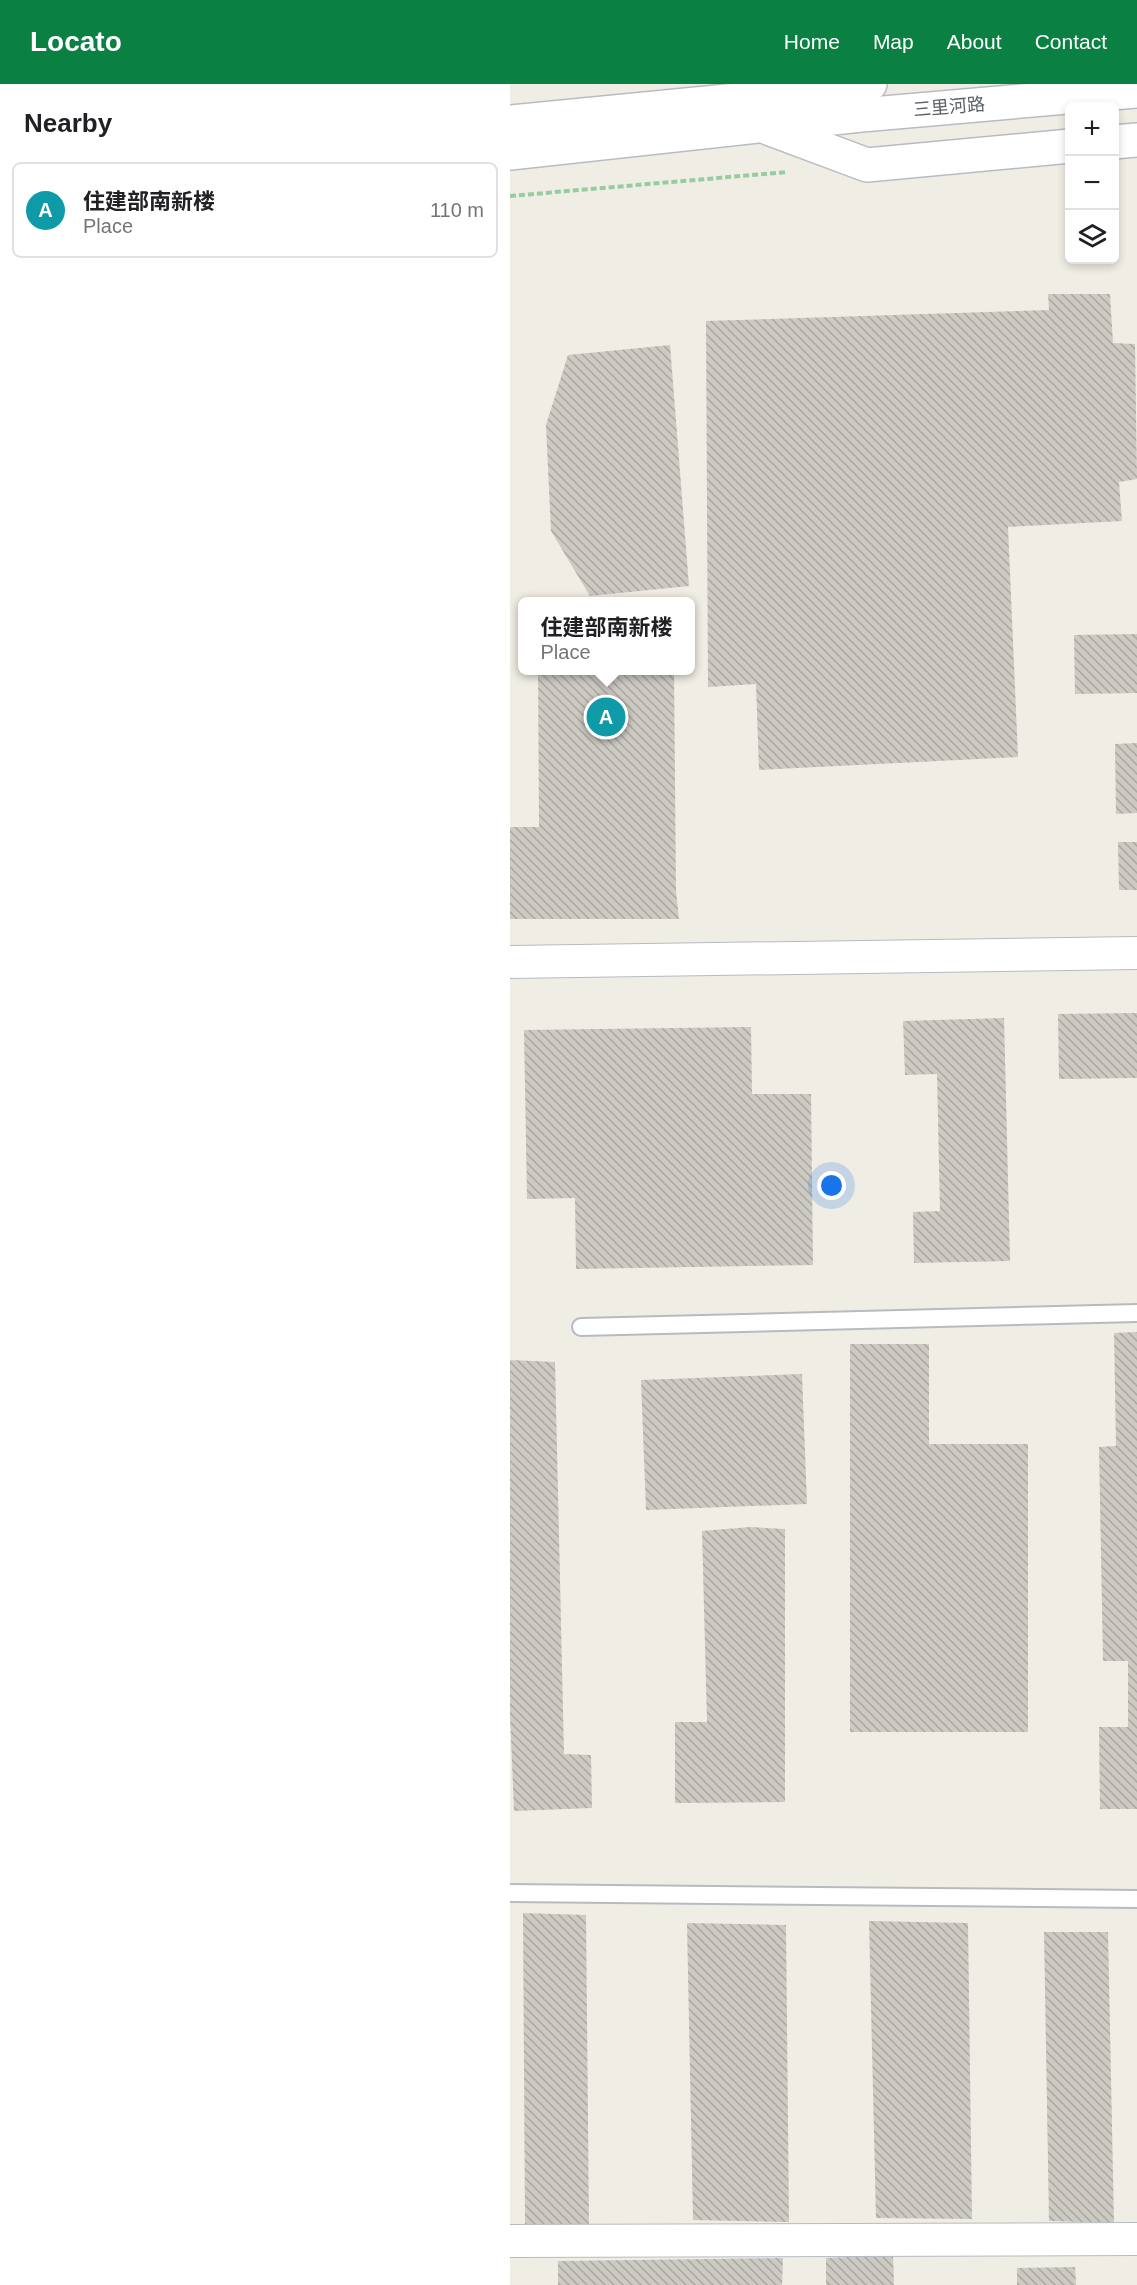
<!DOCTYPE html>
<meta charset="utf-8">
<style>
:root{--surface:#fff;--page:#f6f6f6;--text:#202124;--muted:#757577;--line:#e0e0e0;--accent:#0b8043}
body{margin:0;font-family:Helvetica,"Noto Sans SC",sans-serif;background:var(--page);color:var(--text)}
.controls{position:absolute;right:18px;top:18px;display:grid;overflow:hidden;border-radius:9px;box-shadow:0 3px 9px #0003}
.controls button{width:54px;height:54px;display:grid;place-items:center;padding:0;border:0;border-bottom:2px solid var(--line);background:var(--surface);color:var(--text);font:30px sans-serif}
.you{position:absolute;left:322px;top:1102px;width:21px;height:21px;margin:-15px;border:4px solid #fff;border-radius:50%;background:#1a73e8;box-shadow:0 0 0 9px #1a73e833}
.badge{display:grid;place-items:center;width:39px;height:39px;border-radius:50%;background:var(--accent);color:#fff;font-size:20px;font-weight:700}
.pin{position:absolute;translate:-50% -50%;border:3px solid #fff;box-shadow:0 2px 6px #0006}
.popup{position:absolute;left:8px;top:513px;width:177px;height:78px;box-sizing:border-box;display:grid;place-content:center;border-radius:9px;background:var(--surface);filter:drop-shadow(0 2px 4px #0005);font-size:20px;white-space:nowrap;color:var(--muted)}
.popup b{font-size:22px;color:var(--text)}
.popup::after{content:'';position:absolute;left:50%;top:100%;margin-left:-12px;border:12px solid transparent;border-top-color:var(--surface)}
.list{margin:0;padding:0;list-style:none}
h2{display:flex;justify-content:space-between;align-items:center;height:78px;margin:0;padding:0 24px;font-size:26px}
h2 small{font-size:20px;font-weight:400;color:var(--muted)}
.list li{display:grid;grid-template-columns:39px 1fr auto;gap:18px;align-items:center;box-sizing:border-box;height:96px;margin:0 12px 12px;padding:0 12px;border:2px solid var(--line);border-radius:9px}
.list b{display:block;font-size:22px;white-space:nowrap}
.list p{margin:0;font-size:20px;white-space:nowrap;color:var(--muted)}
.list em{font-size:20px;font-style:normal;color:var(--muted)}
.icon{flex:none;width:33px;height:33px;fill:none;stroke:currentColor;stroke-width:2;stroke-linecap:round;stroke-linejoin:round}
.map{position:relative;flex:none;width:627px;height:2201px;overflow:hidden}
header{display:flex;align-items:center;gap:36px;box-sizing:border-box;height:84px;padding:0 30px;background:var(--accent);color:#fff}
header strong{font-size:28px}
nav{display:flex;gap:33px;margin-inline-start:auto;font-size:21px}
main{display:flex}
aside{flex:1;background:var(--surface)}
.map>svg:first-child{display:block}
.building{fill:url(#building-back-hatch)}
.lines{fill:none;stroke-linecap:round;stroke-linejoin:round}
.lane-casing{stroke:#b7bbc0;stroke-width:20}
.street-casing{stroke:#b7bbc0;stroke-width:34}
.secondary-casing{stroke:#b8bcc2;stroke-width:36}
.path{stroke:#96cca1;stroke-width:4;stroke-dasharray:6 3;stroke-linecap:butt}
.lane{stroke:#fff;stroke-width:16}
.street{stroke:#fff;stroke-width:32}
.secondary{stroke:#fff;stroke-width:33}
.labels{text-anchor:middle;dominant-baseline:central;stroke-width:4.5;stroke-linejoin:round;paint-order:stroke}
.street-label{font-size:18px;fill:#5c6167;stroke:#fff}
</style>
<header>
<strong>Locato</strong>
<nav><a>Home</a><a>Map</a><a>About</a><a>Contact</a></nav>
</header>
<main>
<aside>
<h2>Nearby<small></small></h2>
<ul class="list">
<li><span class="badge" style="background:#0f9aa8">A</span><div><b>住建部南新楼</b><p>Place</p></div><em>110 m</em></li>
</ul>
</aside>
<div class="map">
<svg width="627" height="2201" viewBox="0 0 627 2201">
<defs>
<pattern id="building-back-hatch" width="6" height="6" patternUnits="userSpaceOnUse" patternTransform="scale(1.5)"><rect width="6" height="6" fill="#cdc9c3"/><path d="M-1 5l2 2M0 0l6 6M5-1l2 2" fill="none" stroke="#aaa7a2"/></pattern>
</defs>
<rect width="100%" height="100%" fill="#f0ede4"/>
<g class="building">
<path d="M538 210H600L603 259 625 260 627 395 609 398 612 437 498 443 508 673 249 686 246 600 198 603 196 237 539 226Z"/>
<path d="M160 261 179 502 80 512 41 447 36 341 58 271Z"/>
<path d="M627 550V609L565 610 564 551Z"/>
<path d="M28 586H164L166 807 169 835H0V743H29Z"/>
<path d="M627 659V729L606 730 605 660Z"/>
<path d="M608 758H627V806H609Z"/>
<path d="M627 929V994L549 995 548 930Z"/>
<path d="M494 934 500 1177 404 1179 403 1128 430 1127 427 990 395 991 393 937Z"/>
<path d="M241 943 242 1010H301L303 1181 66 1185 65 1114 17 1115 14 946Z"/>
<path d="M627 1248V1725H590L589 1643H618V1577H593L589 1363 606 1362 604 1249Z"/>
<path d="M340 1260H419V1360H518V1648H340Z"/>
<path d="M0 1276 45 1278 54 1670 81 1671 82 1724 4 1727 0 1630Z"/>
<path d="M292 1290 297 1420 136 1426 131 1296Z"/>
<path d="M240 1443 275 1445V1718L165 1719V1638H197L192 1447Z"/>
<path d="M13 1829 76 1831 79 2141H15Z"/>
<path d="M359 1837 458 1839 462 2135 366 2134Z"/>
<path d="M177 1839 276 1841 279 2138 183 2136Z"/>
<path d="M534 1848H598L604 2139 539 2137Z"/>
<path d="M383 2171 384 2201H316V2174Z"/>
<path d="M273 2174 272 2201H48V2177Z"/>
<path d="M565 2183 566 2201H507V2184Z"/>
</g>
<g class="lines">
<defs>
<g id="lane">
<path d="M71 1243 627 1229"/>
<path d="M0 1809 627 1815"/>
</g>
<g id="street">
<path d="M0 878 627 869"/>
<path d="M0 2157 627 2155"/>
</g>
<g id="secondary">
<path d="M0 38 309 8 360 0"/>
<path d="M258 44 357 81 560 62"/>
<path d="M604 58 627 56"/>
<path d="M0 69 351 31 627 7"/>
</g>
</defs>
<use href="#lane" class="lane-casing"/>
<use href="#street" class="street-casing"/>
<use href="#secondary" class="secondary-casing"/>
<path class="path" d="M0 112 277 88"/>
<use href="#lane" class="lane"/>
<use href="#street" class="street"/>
<use href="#secondary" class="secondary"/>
</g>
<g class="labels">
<g class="street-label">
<text transform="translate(439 23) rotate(-5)">三里河路</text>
</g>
</g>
</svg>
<div class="controls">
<button>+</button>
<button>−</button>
<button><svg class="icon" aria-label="layers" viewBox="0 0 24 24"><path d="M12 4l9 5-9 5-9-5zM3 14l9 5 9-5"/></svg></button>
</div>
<div class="you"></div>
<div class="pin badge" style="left:96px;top:633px;background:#0f9aa8">A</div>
<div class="popup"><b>住建部南新楼</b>Place</div>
</div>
</main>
